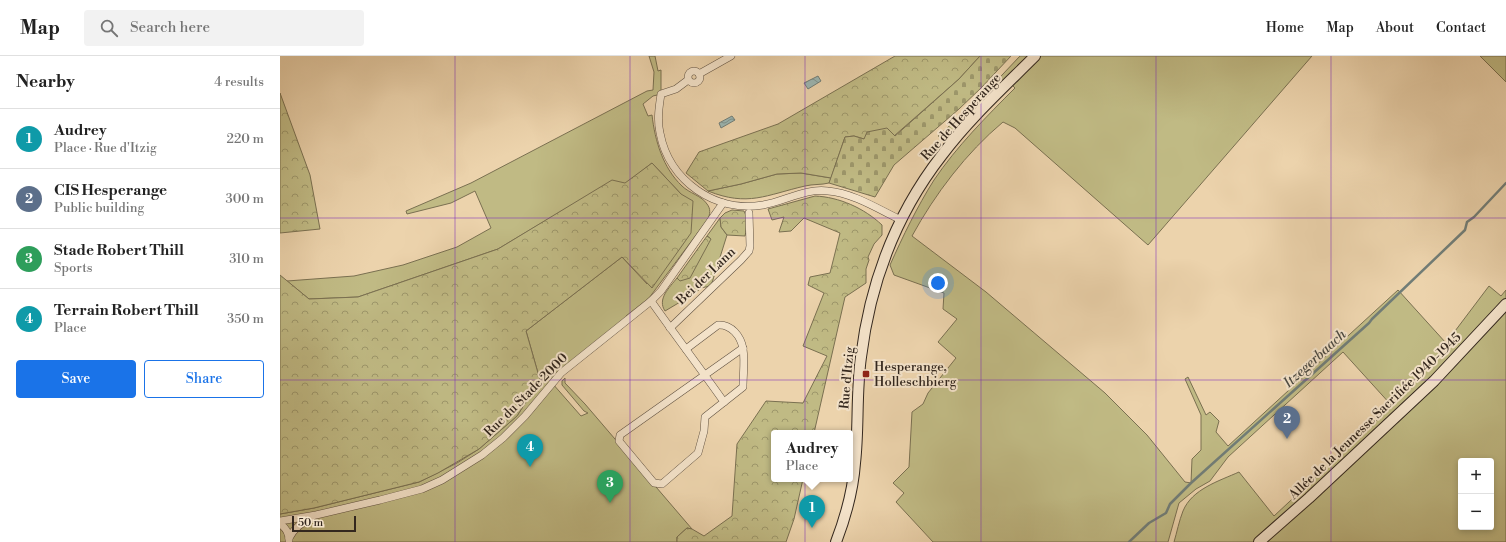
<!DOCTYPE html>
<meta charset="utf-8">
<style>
:root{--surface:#fff;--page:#f2f2f2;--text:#222;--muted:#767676;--line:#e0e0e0;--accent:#1a73e8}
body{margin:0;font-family:"Libre Bodoni",serif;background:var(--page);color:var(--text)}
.controls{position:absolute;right:12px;bottom:12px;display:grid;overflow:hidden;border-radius:4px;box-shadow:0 2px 6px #0003}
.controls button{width:36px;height:36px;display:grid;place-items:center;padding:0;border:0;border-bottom:1px solid var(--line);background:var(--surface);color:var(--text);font:20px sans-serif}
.scale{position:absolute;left:12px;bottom:10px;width:64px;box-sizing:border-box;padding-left:4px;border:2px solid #33271e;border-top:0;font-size:11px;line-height:14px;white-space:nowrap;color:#33271e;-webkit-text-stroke:3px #f3e2c9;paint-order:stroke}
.you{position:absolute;left:658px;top:227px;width:14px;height:14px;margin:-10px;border:3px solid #fff;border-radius:50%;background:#1a73e8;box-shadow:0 0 0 6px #1a73e833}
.badge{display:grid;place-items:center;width:26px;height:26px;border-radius:50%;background:var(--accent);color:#fff;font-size:13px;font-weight:700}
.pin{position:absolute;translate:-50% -33px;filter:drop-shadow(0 1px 2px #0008)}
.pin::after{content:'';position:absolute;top:21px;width:14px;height:12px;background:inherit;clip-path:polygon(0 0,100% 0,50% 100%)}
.popup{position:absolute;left:491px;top:374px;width:82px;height:52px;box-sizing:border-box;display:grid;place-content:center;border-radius:4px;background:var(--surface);filter:drop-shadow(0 1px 3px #0005);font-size:13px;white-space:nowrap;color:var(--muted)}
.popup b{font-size:15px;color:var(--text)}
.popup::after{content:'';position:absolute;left:50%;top:100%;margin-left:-8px;border:8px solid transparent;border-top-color:var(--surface)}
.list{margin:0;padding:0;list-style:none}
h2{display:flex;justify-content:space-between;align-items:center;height:52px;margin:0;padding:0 16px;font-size:17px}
h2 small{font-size:13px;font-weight:400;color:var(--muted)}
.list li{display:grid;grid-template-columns:26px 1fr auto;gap:12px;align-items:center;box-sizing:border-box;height:60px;padding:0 16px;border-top:1px solid var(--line)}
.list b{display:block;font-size:15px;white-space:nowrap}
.list p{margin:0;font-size:13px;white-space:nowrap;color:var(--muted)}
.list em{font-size:13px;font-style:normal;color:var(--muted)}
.actions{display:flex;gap:8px;padding:12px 16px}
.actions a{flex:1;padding:9px 0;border:1px solid var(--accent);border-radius:4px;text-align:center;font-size:14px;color:var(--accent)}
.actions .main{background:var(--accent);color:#fff}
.icon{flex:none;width:22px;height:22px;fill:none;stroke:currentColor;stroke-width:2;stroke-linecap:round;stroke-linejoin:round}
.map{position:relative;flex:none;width:1226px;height:486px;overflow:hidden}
header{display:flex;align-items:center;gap:24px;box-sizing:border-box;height:56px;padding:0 20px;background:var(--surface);border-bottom:1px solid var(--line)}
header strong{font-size:19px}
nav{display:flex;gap:22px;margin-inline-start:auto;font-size:14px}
.search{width:280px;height:36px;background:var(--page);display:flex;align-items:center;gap:10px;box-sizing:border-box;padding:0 14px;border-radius:4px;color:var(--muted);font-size:15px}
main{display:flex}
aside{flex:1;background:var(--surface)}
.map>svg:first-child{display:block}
.grass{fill:#c0ba84;stroke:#7a7051;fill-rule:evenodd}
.forest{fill:url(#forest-crowns);stroke:#7a7051}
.cemetery{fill:url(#cemetery-stones);stroke:#7a7051}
.water{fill:url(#water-waves);stroke:#717d77}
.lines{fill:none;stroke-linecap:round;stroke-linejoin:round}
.stream{stroke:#717d77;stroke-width:2.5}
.street-casing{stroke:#615242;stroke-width:8}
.secondary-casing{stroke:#33271e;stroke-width:12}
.street{stroke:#f3e2c9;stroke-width:7}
.secondary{stroke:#f3e2c9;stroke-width:10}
.grid{fill:none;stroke:#7b2cbf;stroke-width:1;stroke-opacity:0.55}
.poi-dot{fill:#8f2418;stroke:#f3e2c9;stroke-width:1.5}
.labels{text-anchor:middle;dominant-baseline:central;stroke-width:4;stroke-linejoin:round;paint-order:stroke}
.street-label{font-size:13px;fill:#33271e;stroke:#f3e2c9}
.poi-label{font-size:13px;fill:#33271e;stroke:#f3e2c9;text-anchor:start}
.water-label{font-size:14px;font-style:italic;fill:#4d4b43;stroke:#f3e2c9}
</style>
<header>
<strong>Map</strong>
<div class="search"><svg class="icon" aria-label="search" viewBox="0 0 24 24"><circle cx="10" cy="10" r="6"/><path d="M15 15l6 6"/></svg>Search here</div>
<nav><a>Home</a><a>Map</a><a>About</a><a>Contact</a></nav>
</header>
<main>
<aside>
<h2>Nearby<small>4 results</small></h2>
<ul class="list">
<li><span class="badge" style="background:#0f9aa8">1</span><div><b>Audrey</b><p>Place · Rue d'Itzig</p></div><em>220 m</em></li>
<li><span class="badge" style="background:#5c6f8a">2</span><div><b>CIS Hesperange</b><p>Public building</p></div><em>300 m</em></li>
<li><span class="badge" style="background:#2e9e5b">3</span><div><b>Stade Robert Thill</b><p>Sports</p></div><em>310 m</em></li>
<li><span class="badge" style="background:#0f9aa8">4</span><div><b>Terrain Robert Thill</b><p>Place</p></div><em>350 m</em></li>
</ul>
<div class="actions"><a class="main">Save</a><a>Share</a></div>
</aside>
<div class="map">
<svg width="1226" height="486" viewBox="0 0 1226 486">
<defs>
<pattern id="forest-crowns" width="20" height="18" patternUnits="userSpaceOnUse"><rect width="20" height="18" fill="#c0ba84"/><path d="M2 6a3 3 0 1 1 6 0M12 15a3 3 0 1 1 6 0" fill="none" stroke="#9d976b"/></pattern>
<pattern id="cemetery-stones" width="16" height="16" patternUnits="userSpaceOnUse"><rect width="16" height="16" fill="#c0ba84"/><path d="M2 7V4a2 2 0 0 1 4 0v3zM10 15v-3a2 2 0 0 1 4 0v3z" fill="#9d976b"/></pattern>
<pattern id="water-waves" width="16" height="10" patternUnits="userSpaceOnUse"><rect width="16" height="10" fill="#9bb6b2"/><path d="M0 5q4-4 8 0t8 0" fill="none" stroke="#7f9490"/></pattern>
</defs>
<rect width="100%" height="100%" fill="#ecd3ac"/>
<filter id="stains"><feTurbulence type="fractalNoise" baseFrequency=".005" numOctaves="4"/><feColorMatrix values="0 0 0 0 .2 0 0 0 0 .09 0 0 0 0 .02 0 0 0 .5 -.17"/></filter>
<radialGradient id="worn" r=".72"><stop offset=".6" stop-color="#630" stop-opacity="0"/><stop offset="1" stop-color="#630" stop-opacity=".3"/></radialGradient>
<g class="grass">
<path d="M369 0H375L378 15 381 14V38L373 40 363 48 368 60 372 59C375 85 383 112 402 130 409 137 422 140 427 148 431 153 430 158 428 163L369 242 346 260 348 263 272 327 301 360 308 357 304 355 282 329V325L285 322V327L305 348 412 473 407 472 397 481V486H0V458L34 452 139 426 177 407 199 393 237 360 260 324 246 275 342 201 367 228 401 138 372 107 345 128 332 125 218 193 78 241 29 243 7 225 74 220 123 209 177 191 211 172 195 135 171 147 127 158 126 155 191 127 367 35 373 34 374 16Z"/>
<path d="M740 0H1032L868 189 735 72 723 66C686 97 655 138 632 180L706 236 825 337 867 379 905 426 911 427 912 403 921 394V359L905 323 908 321 926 359 930 356 939 365 936 376 948 390 1118 234 1166 287 1209 230 1221 240 1226 234V486H894C897 476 899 465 903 455 912 433 939 425 959 416L994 460 1112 350 1063 296 948 401 930 425 916 433 899 447 888 486H653L616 446 624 437 613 427 629 411 632 356 643 348 648 337 676 302 658 286 677 263 663 253 664 237 614 219 610 209C623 180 637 151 654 124 677 90 706 61 735 32L729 26 710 39 706 36ZM1181 405H1211V471H1181Z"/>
<path d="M1200 0H1226V26Z"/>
<path d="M683 58 686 61 666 83 658 80Z"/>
<path d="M521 117 551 122 549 127C541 129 533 128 525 130 486 139 468 151 428 135L461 128 497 118Z"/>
<path d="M440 162 441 171 447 179 431 230 420 232 417 236 385 255C377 243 389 232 397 222L400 225 430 182 427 180Z"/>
</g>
<g class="forest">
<path d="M615 0H700L679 23 614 80 584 83 574 80 565 81 551 122 521 117 497 118 461 128 428 135 406 117 419 96 498 68Z"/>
<path d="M0 37 30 119 40 173 0 177Z"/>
<path d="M372 107 401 138 413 145 411 177 372 232 342 201 246 275 260 324 237 360 199 393 158 417 139 426 34 452 0 458V219L29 243 78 241 218 193 332 124 345 127Z"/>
<path d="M535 140C559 141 584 152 602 169V179L594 188 588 201 589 204 586 213V227L565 241 534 377H494V423H523L514 463 506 486H397V481L407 472 412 473 424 480 452 460 457 388 486 345 523 347 547 300 523 290 544 237 528 229 530 221 550 217 560 177 524 162 511 175 499 176 504 161 492 164 488 153Z"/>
<path d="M452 154 464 155C468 163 467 171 465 180L447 179 441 171 440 162 445 157Z"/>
<path d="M427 180 431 183 410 222 400 225 397 222Z"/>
</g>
<path class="cemetery" d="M700 0H731L701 32 679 53 614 109 595 141 549 127 565 81 574 80 584 83 587 76 607 72 615 80 679 23Z"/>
<g class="water">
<path d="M538 20 541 25 528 33 524 27Z"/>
<path d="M452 60 455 64 441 72 439 67Z"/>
</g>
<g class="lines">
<path class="stream" d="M849 486 869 467 886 457 890 448 911 427 1089 267 1092 263 1185 174 1187 166 1194 161 1226 127"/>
<defs>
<g id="street">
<circle cx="414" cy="21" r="6"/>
<path d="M419 18 451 0"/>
<path d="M408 24 396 33 381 38C379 51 377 64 380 77 389 125 435 157 483 149 506 145 525 132 548 135 573 137 598 153 621 164"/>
<path d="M371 245C395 279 420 312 444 346L425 361 424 375 418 397 382 428 374 427 339 385 340 379 463 292"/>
<path d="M390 272 461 204 469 195 470 190 469 157"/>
<path d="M406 293 438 269C451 268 461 280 463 293 465 305 463 319 463 331L444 346"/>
<path d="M0 465 36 459 100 444 142 433 162 424 202 399 223 382 245 360 281 317 371 245 381 235 443 147"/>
<path d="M0 468C6 472 9 477 9 484"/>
<path d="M9 482C15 471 22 467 32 461"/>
</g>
<g id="secondary">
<path d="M556 486C566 460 573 435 575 407 579 372 576 337 581 301 590 228 616 158 662 99 689 63 723 32 755 0"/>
<path d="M979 486 1029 442 1154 325 1226 248"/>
</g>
</defs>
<use href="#street" class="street-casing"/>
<use href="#secondary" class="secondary-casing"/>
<use href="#street" class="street"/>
<use href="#secondary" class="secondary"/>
</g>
<path class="grid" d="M175 0V486M350 0V486M525 0V486M701 0V486M876 0V486M1051 0V486M0 162H1226M0 324H1226"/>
<rect class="poi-dot" x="582" y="314" width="8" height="8" rx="2"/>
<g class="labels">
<g class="street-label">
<text transform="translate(681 61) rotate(-48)">Rue de Hesperange</text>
<text transform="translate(426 220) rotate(-44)">Bei der Lann</text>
<text transform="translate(567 322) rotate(-85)">Rue d'Itzig</text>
<text transform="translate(246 339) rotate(-45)">Rue du Stade 2000</text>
<text transform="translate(1095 360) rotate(-44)">Allée de la Jeunesse Sacrifiée 1940-1945</text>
</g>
<g class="poi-label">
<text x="594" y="311">Hesperange,<tspan x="594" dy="15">Holleschbierg</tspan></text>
</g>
<g class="water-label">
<text transform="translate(1035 303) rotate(-42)">Itzegerbaach</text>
</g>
</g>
<rect width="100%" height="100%" filter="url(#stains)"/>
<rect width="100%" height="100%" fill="url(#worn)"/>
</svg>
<div class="controls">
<button>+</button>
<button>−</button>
</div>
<div class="scale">50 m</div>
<div class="you"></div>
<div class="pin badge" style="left:532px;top:472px;background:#0f9aa8">1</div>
<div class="popup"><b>Audrey</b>Place</div>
<div class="pin badge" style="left:1007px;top:383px;background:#5c6f8a">2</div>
<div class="pin badge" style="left:330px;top:447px;background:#2e9e5b">3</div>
<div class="pin badge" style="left:250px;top:411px;background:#0f9aa8">4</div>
</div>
</main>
